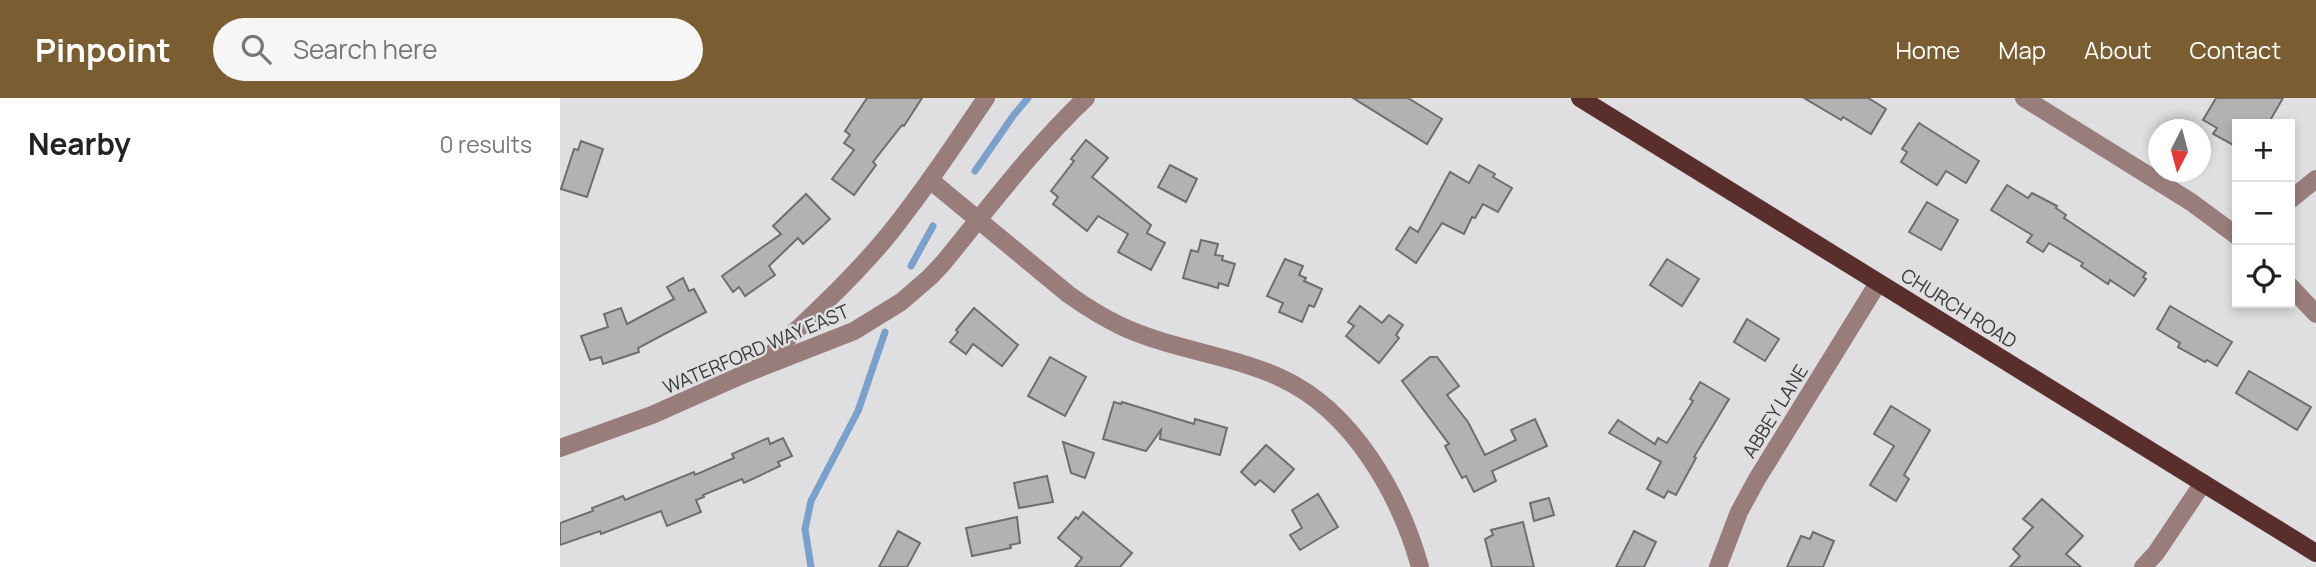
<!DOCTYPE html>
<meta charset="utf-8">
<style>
:root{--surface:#fff;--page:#f6f6f6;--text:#222;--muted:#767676;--line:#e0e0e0;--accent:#7a5e31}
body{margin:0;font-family:Manrope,sans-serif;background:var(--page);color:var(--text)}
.controls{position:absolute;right:21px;top:21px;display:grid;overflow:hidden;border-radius:0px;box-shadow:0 4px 10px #0003}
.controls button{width:63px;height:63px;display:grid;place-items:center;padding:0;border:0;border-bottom:2px solid var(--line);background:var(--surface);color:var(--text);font:35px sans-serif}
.compass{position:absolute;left:1588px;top:21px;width:63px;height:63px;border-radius:50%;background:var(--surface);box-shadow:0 4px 10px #0003;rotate:186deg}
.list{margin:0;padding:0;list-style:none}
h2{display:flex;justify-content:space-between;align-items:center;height:91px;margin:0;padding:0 28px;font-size:30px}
h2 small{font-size:23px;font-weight:400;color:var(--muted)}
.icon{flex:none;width:38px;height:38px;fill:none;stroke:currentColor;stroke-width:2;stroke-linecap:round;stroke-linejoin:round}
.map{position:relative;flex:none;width:1756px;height:469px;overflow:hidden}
header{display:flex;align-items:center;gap:42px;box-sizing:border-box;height:98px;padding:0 35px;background:var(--accent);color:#fff}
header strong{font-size:33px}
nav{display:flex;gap:38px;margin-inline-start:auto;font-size:24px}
.search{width:490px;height:63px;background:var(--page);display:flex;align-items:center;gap:18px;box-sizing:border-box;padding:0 24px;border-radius:38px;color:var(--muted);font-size:26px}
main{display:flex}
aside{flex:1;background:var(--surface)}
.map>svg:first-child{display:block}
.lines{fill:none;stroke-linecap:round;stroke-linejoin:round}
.stream{stroke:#7aa0cc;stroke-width:7}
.building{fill:#b4b1b3;stroke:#6f6d6e;stroke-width:2}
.minor{stroke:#997d7b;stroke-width:18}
.major{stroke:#5a2e2c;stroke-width:18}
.labels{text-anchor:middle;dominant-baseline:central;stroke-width:5;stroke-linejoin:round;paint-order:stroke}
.street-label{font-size:19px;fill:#3a3a3b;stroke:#dfdfe2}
</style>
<header>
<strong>Pinpoint</strong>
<div class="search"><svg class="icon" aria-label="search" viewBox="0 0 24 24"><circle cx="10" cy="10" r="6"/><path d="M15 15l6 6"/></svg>Search here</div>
<nav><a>Home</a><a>Map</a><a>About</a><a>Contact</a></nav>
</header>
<main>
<aside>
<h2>Nearby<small>0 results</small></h2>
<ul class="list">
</ul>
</aside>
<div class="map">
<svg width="1756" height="469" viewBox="0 0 1756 469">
<rect width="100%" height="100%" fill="#dfdfe2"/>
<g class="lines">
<g class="stream">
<path d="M415 73 453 18 468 0"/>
<path d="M351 168 373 128"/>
<path d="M251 469 245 431 251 403 298 313 325 234"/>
</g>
</g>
<g class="building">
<path d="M307 0H362L344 28 342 27 313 64 316 67 294 97 272 81 294 52 284 45 290 37 285 33Z"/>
<path d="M793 0H848L882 21 867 46Z"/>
<path d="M1244 0H1308L1326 11 1311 36 1283 19 1281 22Z"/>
<path d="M1656 0H1723L1708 26H1677V49L1653 36 1657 30 1643 22Z"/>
<path d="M1359 25 1419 63 1406 85 1386 73 1377 87 1341 64 1347 54 1342 51Z"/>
<path d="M526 42 548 60 532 79 591 127 587 135 605 145 591 172 558 154 568 136 538 118 527 133 493 106 498 99 491 93 514 63 511 61Z"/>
<path d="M21 43 43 51 27 99 1 91 14 51 18 52Z"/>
<path d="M610 67 637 81 626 104 598 89Z"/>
<path d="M919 67 935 76 933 79 952 90 938 114 923 106 915 120 912 119 904 136 882 125 856 165 836 151 850 129 858 134 890 74 909 85Z"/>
<path d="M1447 87 1468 100 1472 95 1497 108 1496 110 1506 117 1504 120 1586 175 1583 179 1586 181 1574 198 1550 182 1548 186 1521 168 1523 165 1489 145 1483 154 1467 144 1472 137 1431 112Z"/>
<path d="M246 96 270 121 243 146 238 140 209 168 215 177 185 198 179 189 173 194 162 178 221 136 213 128Z"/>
<path d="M1367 104 1398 122 1381 152 1349 134Z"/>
<path d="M641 142 658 146 655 157 663 158 662 162 675 166 668 188 659 185 658 190 623 180 631 152 638 154Z"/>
<path d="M725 161 743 168 739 177 746 180 744 183 762 191 754 209 749 207 742 224 719 214 723 205 707 198Z"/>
<path d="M1107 161 1139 181 1122 208 1090 187Z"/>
<path d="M123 180 129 193 134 191 146 214 78 250 79 254 43 266 41 259 30 262 21 238 48 229 44 216 61 210 67 226 114 201 107 189Z"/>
<path d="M800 208 822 225 829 217 843 227 836 237 839 240 819 265 786 238 794 228 788 224Z"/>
<path d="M1610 208 1672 244 1657 268 1647 262 1645 264 1618 249 1620 245 1597 231Z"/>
<path d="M414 210 458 247 442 268 413 246 406 256 390 244 398 234 396 232Z"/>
<path d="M1187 221 1219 241 1205 263 1174 244Z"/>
<path d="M490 259 526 279 505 318 468 298Z"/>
<path d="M870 259H877L899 288 887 297 908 324 925 357 956 342 951 332 975 321 987 348 932 373 936 383 914 394 906 378 902 380 885 348 889 346 842 283Z"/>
<path d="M1689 273 1751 309 1737 332 1676 295Z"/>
<path d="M1140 284 1169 301 1134 359 1136 360 1116 397 1108 393 1104 400 1087 391 1101 364 1049 335 1058 322 1095 346 1098 340 1107 345 1133 303 1130 301Z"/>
<path d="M554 304 561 306 562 304 634 326 635 321 667 330 660 357 600 341 601 332 586 353 543 341Z"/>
<path d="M1331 308 1370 332 1344 377 1349 381 1336 403 1310 387 1334 348 1314 336Z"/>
<path d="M208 340 210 346 223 340 232 358 218 364 220 368 184 385 182 381 143 397 144 399 136 402 141 414 107 428 101 413 41 436 40 433 0 447V425L33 413 32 410 63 398 65 402 134 374 135 377 174 360 172 356Z"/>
<path d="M503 344 534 355 525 380 511 375Z"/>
<path d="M706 347 734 371 714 394 700 382 695 387 681 374Z"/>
<path d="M487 378 493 404 459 410 454 385Z"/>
<path d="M758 396 778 429 740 452 730 437 742 430 732 412Z"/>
<path d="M989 400 994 417 974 423 970 405Z"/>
<path d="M1482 401 1523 438 1506 456 1521 469H1450L1460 458 1453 451 1473 429 1463 421Z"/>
<path d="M523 414 572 455 560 469H515L522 460 498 440 516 419 518 421Z"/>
<path d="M457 419 460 445 450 447 451 450 412 458 406 430Z"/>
<path d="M963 424 974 469H932L925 441 933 437 931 432Z"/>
<path d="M338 433 360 445 347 469H319Z"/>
<path d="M1074 433 1096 444 1084 469H1056Z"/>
<path d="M1253 434 1274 443 1263 469H1227L1241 438 1250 441Z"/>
</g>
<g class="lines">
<g class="minor">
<path d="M1464 0 1631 104 1677 138"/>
<path d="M370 82 508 196C526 209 544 220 563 229 614 252 671 257 721 280 793 313 840 397 860 469"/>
<path d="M1730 102 1756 81"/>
<path d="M1730 188 1756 216"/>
<path d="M199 268C243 225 291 183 330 135 364 92 395 46 426 0"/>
<path d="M0 350 92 317 182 277 294 233 341 204 370 179 384 164C430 108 474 49 526 0"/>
<path d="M1158 469 1179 414 1197 381 1318 185"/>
<path d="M1583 469 1596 455 1643 385"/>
</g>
<path class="major" d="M1020 0 1756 455"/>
</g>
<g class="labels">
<g class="street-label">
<text transform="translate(1399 210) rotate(32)">CHURCH ROAD</text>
<text transform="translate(196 251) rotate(-23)">WATERFORD WAY EAST</text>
<text transform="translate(1215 313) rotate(-58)">ABBEY LANE</text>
</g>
</g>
</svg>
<div class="controls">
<button>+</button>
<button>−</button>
<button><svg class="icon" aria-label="locate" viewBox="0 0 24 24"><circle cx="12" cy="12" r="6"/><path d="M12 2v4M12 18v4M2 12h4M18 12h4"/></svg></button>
</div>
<svg class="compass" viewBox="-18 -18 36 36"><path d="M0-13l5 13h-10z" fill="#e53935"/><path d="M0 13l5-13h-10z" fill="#767676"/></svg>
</div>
</main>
